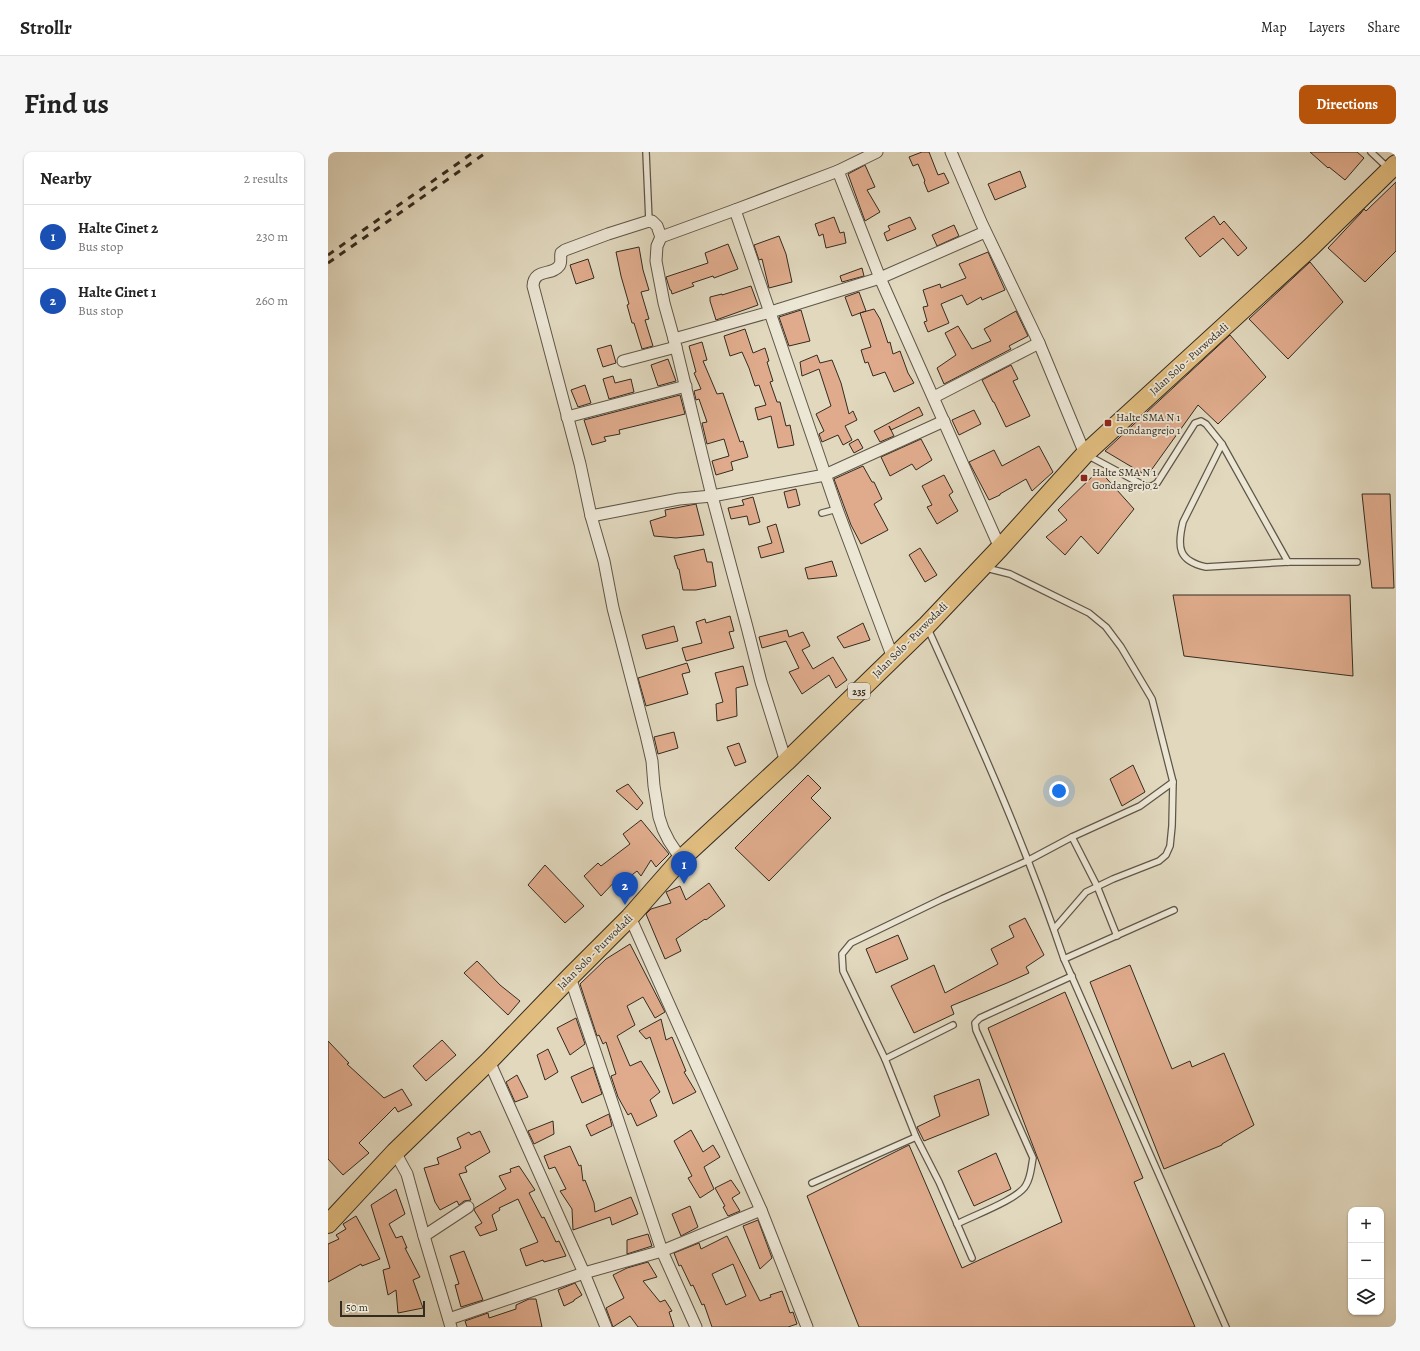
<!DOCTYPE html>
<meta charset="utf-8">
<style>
:root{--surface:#fff;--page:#f6f6f6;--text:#222;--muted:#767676;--line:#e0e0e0;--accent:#b45309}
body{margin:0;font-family:Alegreya,serif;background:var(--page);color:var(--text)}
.controls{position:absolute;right:12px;bottom:12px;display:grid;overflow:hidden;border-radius:8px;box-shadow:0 1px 3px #0004}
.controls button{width:36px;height:36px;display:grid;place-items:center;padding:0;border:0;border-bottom:1px solid var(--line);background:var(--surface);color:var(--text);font:20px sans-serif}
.scale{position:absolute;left:12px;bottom:10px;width:85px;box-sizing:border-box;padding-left:4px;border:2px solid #342b20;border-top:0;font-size:11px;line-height:14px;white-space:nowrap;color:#342b20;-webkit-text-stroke:3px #ece6d5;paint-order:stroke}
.you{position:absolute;left:731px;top:639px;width:14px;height:14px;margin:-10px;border:3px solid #fff;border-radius:50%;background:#1a73e8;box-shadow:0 0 0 6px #1a73e833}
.badge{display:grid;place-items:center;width:26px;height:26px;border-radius:50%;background:var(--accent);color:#fff;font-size:13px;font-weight:700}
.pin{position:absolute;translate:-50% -33px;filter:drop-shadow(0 1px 2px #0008)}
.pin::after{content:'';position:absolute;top:21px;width:14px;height:12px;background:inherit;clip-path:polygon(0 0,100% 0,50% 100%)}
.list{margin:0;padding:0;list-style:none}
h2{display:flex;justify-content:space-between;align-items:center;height:52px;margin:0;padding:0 16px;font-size:17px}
h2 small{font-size:13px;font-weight:400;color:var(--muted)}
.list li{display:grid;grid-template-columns:26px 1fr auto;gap:12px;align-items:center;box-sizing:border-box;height:64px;padding:0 16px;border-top:1px solid var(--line)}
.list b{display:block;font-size:15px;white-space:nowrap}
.list p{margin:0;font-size:13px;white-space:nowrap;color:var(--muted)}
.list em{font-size:13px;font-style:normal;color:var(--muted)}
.icon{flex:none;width:22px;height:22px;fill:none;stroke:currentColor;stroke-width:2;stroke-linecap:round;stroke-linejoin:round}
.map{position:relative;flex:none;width:1068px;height:1175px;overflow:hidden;border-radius:8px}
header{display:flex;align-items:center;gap:24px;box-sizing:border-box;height:56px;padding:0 20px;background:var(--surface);border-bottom:1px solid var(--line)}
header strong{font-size:19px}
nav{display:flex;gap:22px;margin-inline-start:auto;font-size:14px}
.intro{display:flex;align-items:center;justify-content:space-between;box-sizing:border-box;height:96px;padding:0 24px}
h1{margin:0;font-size:28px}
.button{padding:10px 18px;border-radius:8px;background:var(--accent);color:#fff;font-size:14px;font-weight:700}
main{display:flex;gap:24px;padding:0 24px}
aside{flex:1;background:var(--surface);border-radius:8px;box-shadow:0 1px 3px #0004}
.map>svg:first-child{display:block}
.building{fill:#dfab8c;stroke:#342b20;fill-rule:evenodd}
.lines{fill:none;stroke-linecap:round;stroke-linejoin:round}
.service-casing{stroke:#5f5648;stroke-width:8}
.minor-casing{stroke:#5f5648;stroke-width:13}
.primary-casing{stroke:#342b20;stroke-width:20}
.service{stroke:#ece6d5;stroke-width:5.5}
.minor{stroke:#ece6d5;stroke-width:11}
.primary{stroke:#e0bc7f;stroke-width:18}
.rail{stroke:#342b20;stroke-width:3;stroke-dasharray:7 7;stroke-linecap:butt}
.poi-dot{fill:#8f2418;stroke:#ece6d5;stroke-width:1.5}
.labels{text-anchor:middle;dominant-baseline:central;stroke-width:3.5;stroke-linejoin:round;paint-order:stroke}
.shield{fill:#ece6d5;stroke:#6b6356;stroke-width:1}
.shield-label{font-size:10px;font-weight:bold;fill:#342b20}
.street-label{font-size:11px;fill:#342b20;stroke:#ece6d5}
.poi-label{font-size:11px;fill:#342b20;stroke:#ece6d5;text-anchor:start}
</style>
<header>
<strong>Strollr</strong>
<nav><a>Map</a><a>Layers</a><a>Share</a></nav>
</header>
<div class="intro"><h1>Find us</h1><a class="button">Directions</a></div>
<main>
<aside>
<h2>Nearby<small>2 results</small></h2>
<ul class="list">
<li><span class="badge" style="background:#1a4fb4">1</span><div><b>Halte Cinet 2</b><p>Bus stop</p></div><em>230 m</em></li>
<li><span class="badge" style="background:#1a4fb4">2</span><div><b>Halte Cinet 1</b><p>Bus stop</p></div><em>260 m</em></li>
</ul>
</aside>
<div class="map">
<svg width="1068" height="1175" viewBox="0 0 1068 1175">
<rect width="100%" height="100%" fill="#e1d8be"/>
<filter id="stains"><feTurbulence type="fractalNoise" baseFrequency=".005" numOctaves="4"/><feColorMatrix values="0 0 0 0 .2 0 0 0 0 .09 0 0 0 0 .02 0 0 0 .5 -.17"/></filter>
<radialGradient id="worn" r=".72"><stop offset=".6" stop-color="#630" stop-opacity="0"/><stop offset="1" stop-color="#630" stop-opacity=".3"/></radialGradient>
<g class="building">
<path d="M594 0H601L610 23 616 21 621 31 600 40 596 30 597 29 590 12 585 14 581 5Z"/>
<path d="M982 0H1029L1036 6 1017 28 1001 15 1000 16Z"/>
<path d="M537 13 547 35 539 38 552 60 537 69 520 22Z"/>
<path d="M692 19 698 35 667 48 660 32Z"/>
<path d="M1068 30V99L1037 130 1000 96 1033 61 1036 57 1038 59Z"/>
<path d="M886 64 892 73 896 69 919 96 910 104 895 86 872 105 857 86Z"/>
<path d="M506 65 512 81 516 80 518 91 498 96 495 82 491 84 487 72Z"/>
<path d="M582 65 588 77 559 89 556 81 562 78 560 74Z"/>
<path d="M626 73 631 84 609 94 604 83Z"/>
<path d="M451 84 458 102 464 130 441 136 434 107 431 108 426 93Z"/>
<path d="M400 92 410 117 386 126 385 124 364 131 366 134 344 142 343 138H342L338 125 380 111 377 101Z"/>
<path d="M311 95 315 118 321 138 313 140 321 167 317 168 325 194 314 197 306 171H304L299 153 301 152 293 124 288 100Z"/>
<path d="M660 100 677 138 654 148 653 145 639 153 634 143 613 152 621 171 600 180 596 170 599 169 595 155 600 154 595 138 612 132 613 136 638 126 631 112Z"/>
<path d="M260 107 266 126 248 132 242 113Z"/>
<path d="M982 110 1015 150 960 207 921 167Z"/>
<path d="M534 116 536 124 514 130 512 124Z"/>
<path d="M423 134 430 153 388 168 382 149V145L394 142V143Z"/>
<path d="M531 140 538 159 532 161 546 157 552 167 560 191 562 190 565 202 572 199 580 221 586 231 566 240 557 220 545 224 540 210 537 211 533 198 543 195 532 161 524 164 517 145Z"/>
<path d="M473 158 482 189 461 194 451 165Z"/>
<path d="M688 159 700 184 681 194 683 197 616 232 609 216 628 203 617 181 630 174 644 197 663 189 656 177Z"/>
<path d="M417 177 425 201 437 196 441 209 439 210 445 229 442 230 449 250H452L458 274 462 273 466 293 450 296 443 264 430 268 427 256 438 253 431 233 427 234 421 216 414 200 402 204 396 184Z"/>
<path d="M902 183 938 225 890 272 870 253 819 324 777 299Z"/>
<path d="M374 190 379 208 375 209 389 242 395 241 412 290 415 289 420 305 403 310 405 318 388 323 384 309 401 304 396 287 379 292 374 271 379 270 371 247 368 248 366 239 373 237 366 221 368 220 361 194Z"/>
<path d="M283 193 288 211 275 215 269 197Z"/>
<path d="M489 203 492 211 504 208 513 231 521 262 525 259 529 268 517 274 524 288 515 293 510 283 494 290 491 282 496 279 488 262 503 254 491 217 474 224 472 210Z"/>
<path d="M340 207 348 229 330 234 323 213Z"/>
<path d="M683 213 690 227 685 229 702 264 678 275 666 250H665L654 228Z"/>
<path d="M285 224 287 231 303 227 306 240 281 247 275 227Z"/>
<path d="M257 233 263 251 250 255 243 238Z"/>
<path d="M352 243 357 262 291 278 292 282 276 285 278 289 264 293 256 268Z"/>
<path d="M591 255 595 263 563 278 561 274 566 284 552 290 546 279Z"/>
<path d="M646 258 653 272 631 283 624 268Z"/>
<path d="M530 287 535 296 526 301 521 292Z"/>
<path d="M593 287 604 308 588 318 584 312 562 324 553 305Z"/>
<path d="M711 294 725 320 704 339 698 327 672 342V343L661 348 641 310 666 298 674 314Z"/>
<path d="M535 314 544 330H546L554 347 546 352 560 378 533 392 523 373 506 327Z"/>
<path d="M771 318 806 357 770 402 753 384 737 403 718 385 739 368 730 358Z"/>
<path d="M616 323 625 340 621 343 630 359 609 372 599 355 604 353 594 334Z"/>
<path d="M468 337 472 353 460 356 456 340Z"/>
<path d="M1034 342H1062L1066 436H1044Z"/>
<path d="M425 345 432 370 421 373 419 364 403 367 400 356 416 353 414 348Z"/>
<path d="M368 352 376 383 348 386 326 384 322 369 338 364 337 358Z"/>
<path d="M448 372 456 400 433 406 430 395 444 391 439 375Z"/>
<path d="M592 396 609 423 597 430 581 403Z"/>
<path d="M376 397 379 410H384L388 434 368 438H355L351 417H350L346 404Z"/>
<path d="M504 409 509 424 480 427 477 416Z"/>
<path d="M845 443H1022L1025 524 856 504Z"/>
<path d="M402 464 406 479 401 480 406 496 358 509 354 496 374 491 368 470 377 467 378 471Z"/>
<path d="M535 471 542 488 516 496 509 485Z"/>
<path d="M346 474 350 489 318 497 314 483Z"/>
<path d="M459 478 461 485 475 480 482 494 474 498 485 517 505 505 519 528 508 536 501 523 474 542 461 520 471 516 458 489 434 496 431 485Z"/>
<path d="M359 511 362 520 354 522 360 542 318 554 310 526Z"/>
<path d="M415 514 420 533 408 536 409 564 389 569 388 552 395 550 387 521Z"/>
<path d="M346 580 350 596 330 602 326 585Z"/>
<path d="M411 591 418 610 407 614 399 595Z"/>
<path d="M805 613 817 640 794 654 782 627Z"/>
<path d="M480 623 493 636 483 646 503 666 441 729 407 696Z"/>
<path d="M300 632 315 651 309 658 288 639Z"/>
<path d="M313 668 341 702 328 715 323 708 313 724 309 719 296 729 292 724 273 744 256 724 270 711 273 714 302 692 295 682Z"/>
<path d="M217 713 256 754 237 771 200 733Z"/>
<path d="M381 731 397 754 378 768 377 767 348 787 353 799 337 807 318 762 323 757 343 751 338 740 352 734 358 748Z"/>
<path d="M697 766 716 803 698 815 701 821 679 831 623 854 626 862 586 881 563 834 606 813 617 841 670 812 663 797 686 785 681 774Z"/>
<path d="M570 783 580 807 548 821 538 797Z"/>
<path d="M302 792 337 860 327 866 315 845 299 854 307 873 289 884 302 914 313 909 332 940 322 948 329 964 309 974 303 961 300 963 290 945 283 924 288 922 278 890 275 892 271 883 269 884 252 832 278 807Z"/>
<path d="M149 809 172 833 192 849 180 863 136 821Z"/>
<path d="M802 813 844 917 862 909 864 915 896 901 926 973 894 992V993L836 1017 762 830Z"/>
<path d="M737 840 815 1026 806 1030 867 1175H531L479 1044 581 993 634 1116 734 1070 660 876Z"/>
<path d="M248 866 257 892 242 903 229 876Z"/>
<path d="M333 867 338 888 344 885 358 919 356 920 368 940 345 952 322 885 318 887 311 879Z"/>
<path d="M114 888 128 903 98 929 85 914Z"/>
<path d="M0 889 21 911 19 912 56 946 74 937 84 953 70 960 67 955 31 991 41 1001 15 1023 0 1007Z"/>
<path d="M220 897 230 920 217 928 209 903Z"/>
<path d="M265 915 274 942 254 951 243 925Z"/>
<path d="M189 923 200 945 187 950 178 930Z"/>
<path d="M651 927 661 963 596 989 589 975 612 964 606 944Z"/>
<path d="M281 962 284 974 263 984 258 973Z"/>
<path d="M225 969 226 982 206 992 200 979Z"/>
<path d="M363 978 375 1000 385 993 392 1005 376 1015 386 1037 372 1046 360 1026 364 1024 346 989Z"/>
<path d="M152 979 162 1000 137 1015 139 1020 131 1022 143 1048 136 1049 131 1053 129 1049 112 1058 107 1050 96 1016 111 1012 109 1006 133 996 129 986 141 980 143 983Z"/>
<path d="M242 994 251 1014 253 1013 255 1029 257 1028 266 1051 267 1060 303 1045 310 1062 284 1073 282 1065 245 1078 244 1057 232 1039 238 1037 227 1015 221 1017 216 1004Z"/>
<path d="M668 1001 683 1037 646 1054 630 1019Z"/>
<path d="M191 1014 207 1038 201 1041 214 1066 216 1065 228 1090 231 1089 238 1104 216 1110 215 1108 198 1114 192 1097 210 1090 190 1047 171 1056 172 1058 164 1063 169 1078 152 1084 147 1075 154 1071 146 1058 147 1056 178 1037 171 1024 183 1020 182 1017Z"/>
<path d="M403 1028 412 1041 404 1046 412 1059 400 1064 395 1055 397 1054 387 1036Z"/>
<path d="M68 1037 77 1062 61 1072 68 1086 74 1084 79 1096H77L92 1125 85 1128 95 1156 70 1161 68 1138 60 1143 55 1118 62 1116 43 1053Z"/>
<path d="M362 1054 370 1075 353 1084 344 1062Z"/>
<path d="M28 1064 52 1107 34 1114 33 1112 0 1130V1092L11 1087 8 1083 18 1077 15 1072Z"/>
<path d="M430 1068 444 1106 432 1117 415 1074Z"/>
<path d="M320 1082 324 1094 299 1102V1088Z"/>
<path d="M399 1084 432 1149 443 1145 442 1143 454 1139 462 1161 465 1160 469 1172 460 1175H384L376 1152 374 1153 365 1133 363 1134 353 1113 351 1114 346 1101 371 1091 373 1097ZM405 1112 418 1144 398 1153 384 1122Z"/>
<path d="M136 1099 155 1148 133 1155 127 1133 131 1132 122 1104Z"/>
<path d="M320 1110 329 1125 315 1129 332 1150 337 1148 344 1159 341 1160 346 1175H310L302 1164 285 1175 278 1156 296 1146 285 1123 299 1116Z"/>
<path d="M247 1131 254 1143 246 1148V1149L236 1154 230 1138Z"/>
<path d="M201 1147H208L214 1175H139L137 1169 160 1161 161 1166 188 1157V1153Z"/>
</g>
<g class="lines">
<defs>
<g id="service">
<path d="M318 0 321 69"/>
<path d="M1043 0 1060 16"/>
<path d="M894 292 855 370C849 395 850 409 878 415L960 410H1029"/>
<path d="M759 303 817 334H824L829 331 867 271 873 269 878 272 894 292 960 410"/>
<path d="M494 361 509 357"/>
<path d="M600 477C649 585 698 694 736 807L898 1175"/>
<path d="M744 685 769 734 789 784"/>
<path d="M726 777 758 740 785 727 831 709 838 703 842 694 844 674 845 630"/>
<path d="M736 807 846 758"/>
<path d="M557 907 625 873"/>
<path d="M484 1031 588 985"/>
<path d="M629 1072C644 1064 691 1047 698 1033 703 1025 703 1016 705 1006L648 878 647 871 652 866 744 824"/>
<path d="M644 1106 611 1030 588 985 557 907 515 819 514 802 523 791 614 747 699 709 744 685 812 654 845 630 824 547 793 495 778 475 761 461 682 422 658 416"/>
</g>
<g id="minor">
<path d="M549 0 510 19 552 126 657 80"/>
<path d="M623 0 653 70 711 191 757 302"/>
<path d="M407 58 510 19"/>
<path d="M333 85 407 58 509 357 565 506"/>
<path d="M346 187 336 151 328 109 329 94 333 85 329 74 324 69H321L280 82 237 98 233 101C232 105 234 111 231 114 224 124 206 116 205 134L252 312 263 364 276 409 285 456 318 583 324 609 326 634 331 665 335 677 341 689 353 707"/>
<path d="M295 209 348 195"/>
<path d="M606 245 711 191"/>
<path d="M239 265 358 234"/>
<path d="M263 364 351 347 384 344 497 323 616 269"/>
<path d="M458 610 433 530 419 475 384 344 346 187 449 158 552 126 672 396"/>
<path d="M302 765 433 1058 479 1175"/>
<path d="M242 825 334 1099 368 1175"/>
<path d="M161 909 256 1121 278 1175"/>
<path d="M67 1000 79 1022 96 1084 123 1175"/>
<path d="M96 1084 140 1055"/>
<path d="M121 1167 256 1121 334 1099 433 1058"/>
</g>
<path id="primary" d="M0 1072 67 1000 161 909 242 825 302 765 353 707 458 610 599 473 672 396 757 302 982 96 1068 12"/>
</defs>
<use href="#service" class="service-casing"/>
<use href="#minor" class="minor-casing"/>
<use href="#primary" class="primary-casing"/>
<use href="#service" class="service"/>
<use href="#minor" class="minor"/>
<use href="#primary" class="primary"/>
<g class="rail">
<path d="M0 103 146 0"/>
<path d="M0 111 159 0"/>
</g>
</g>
<g class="poi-dot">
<rect x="776" y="267" width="8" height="8" rx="2"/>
<rect x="752" y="322" width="8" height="8" rx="2"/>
</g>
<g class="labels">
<rect class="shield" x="520" y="531" width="22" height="16" rx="3"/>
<g class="shield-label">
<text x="531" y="539">235</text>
</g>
<g class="street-label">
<text transform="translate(861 207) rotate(-42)">Jalan Solo - Purwodadi</text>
<text transform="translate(582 488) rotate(-45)">Jalan Solo - Purwodadi</text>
<text transform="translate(267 800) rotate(-45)">Jalan Solo - Purwodadi</text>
</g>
<g class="poi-label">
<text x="788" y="265">Halte SMA N 1<tspan x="788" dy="13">Gondangrejo 1</tspan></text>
<text x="764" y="320">Halte SMA N 1<tspan x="764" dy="13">Gondangrejo 2</tspan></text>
</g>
</g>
<rect width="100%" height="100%" filter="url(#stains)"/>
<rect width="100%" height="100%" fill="url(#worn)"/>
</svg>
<div class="controls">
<button>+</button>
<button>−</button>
<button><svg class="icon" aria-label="layers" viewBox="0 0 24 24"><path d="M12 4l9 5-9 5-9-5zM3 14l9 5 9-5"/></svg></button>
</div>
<div class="scale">50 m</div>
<div class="you"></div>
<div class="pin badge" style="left:356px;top:732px;background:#1a4fb4">1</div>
<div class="pin badge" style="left:297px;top:753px;background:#1a4fb4">2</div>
</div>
</main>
